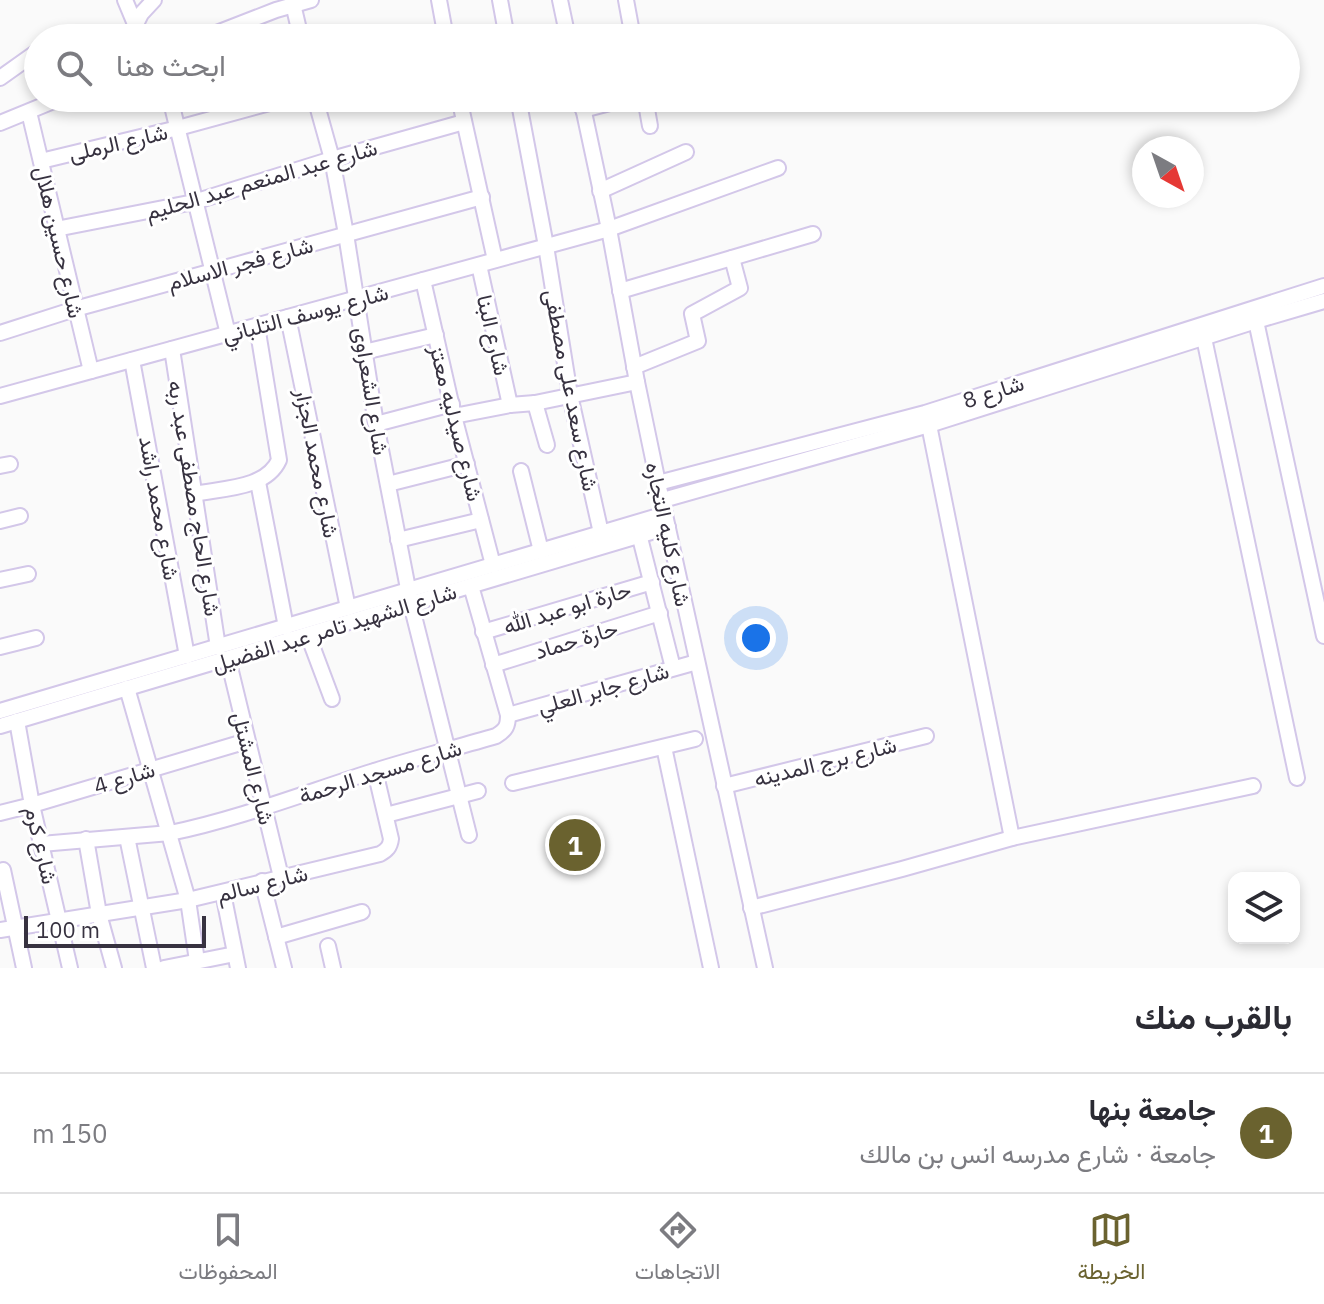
<!DOCTYPE html>
<html lang="ar">
<meta charset="utf-8">
<style>
:root{--surface:#fff;--page:#f2f2f3;--text:#2b2b33;--muted:#7c7c81;--line:#e1e1e2;--accent:#6a622f}
body{margin:0;font-family:"IBM Plex Sans",Vazirmatn,sans-serif;background:var(--page);color:var(--text);direction:rtl}
.controls{position:absolute;right:24px;bottom:24px;display:grid;overflow:hidden;border-radius:16px;box-shadow:0 4px 12px #0003}
.controls button{width:72px;height:72px;display:grid;place-items:center;padding:0;border:0;border-bottom:2px solid var(--line);background:var(--surface);color:var(--text);font:40px sans-serif}
.compass{position:absolute;left:1132px;top:136px;width:72px;height:72px;border-radius:50%;background:var(--surface);box-shadow:0 4px 12px #0003;rotate:140deg}
.scale{position:absolute;left:24px;bottom:20px;width:182px;box-sizing:border-box;padding-left:8px;border:4px solid #373240;border-top:0;font-size:22px;line-height:28px;white-space:nowrap;color:#373240;-webkit-text-stroke:6px #fff;paint-order:stroke}
.you{position:absolute;left:756px;top:638px;width:28px;height:28px;margin:-20px;border:6px solid #fff;border-radius:50%;background:#1a73e8;box-shadow:0 0 0 12px #1a73e833}
.badge{display:grid;place-items:center;width:52px;height:52px;border-radius:50%;background:var(--accent);color:#fff;font-size:26px;font-weight:700}
.pin{position:absolute;translate:-50% -50%;border:4px solid #fff;box-shadow:0 2px 8px #0006}
.list{margin:0;padding:0;list-style:none}
h2{display:flex;justify-content:space-between;align-items:center;height:104px;margin:0;padding:0 32px;font-size:34px}
h2 small{font-size:26px;font-weight:400;color:var(--muted)}
.list li{display:grid;grid-template-columns:52px 1fr auto;gap:24px;align-items:center;box-sizing:border-box;height:120px;padding:0 32px;border-top:2px solid var(--line)}
.list b{display:block;font-size:30px;white-space:nowrap}
.list p{margin:0;font-size:26px;white-space:nowrap;color:var(--muted)}
.list em{font-size:26px;font-style:normal;color:var(--muted)}
.icon{flex:none;width:44px;height:44px;fill:none;stroke:currentColor;stroke-width:2;stroke-linecap:round;stroke-linejoin:round}
.map{position:relative;flex:none;width:1324px;height:968px;overflow:hidden;direction:ltr}
.search{position:absolute;background:var(--surface);box-shadow:0 4px 12px #0003;left:24px;right:24px;top:24px;height:88px;display:flex;align-items:center;gap:20px;box-sizing:border-box;padding:0 28px;border-radius:44px;color:var(--muted);font-size:30px}
.sheet{height:224px;background:var(--surface)}
nav{display:flex;justify-content:space-around;align-items:center;box-sizing:border-box;height:112px;border-top:2px solid var(--line);background:var(--surface);font-size:22px;color:var(--muted)}
nav a{display:grid;justify-items:center;gap:4px}
nav .on{color:var(--accent)}
.map>svg:first-child{display:block}
.lines{fill:none;stroke-linecap:round;stroke-linejoin:round}
.minor-casing{stroke:#d3c7e9;stroke-width:18}
.minor{stroke:#fff;stroke-width:14}
.labels{text-anchor:middle;dominant-baseline:central;stroke-width:6;stroke-linejoin:round;paint-order:stroke}
.street-label{font-size:22px;fill:#373240;stroke:#fff}
</style>
<div class="map">
<svg width="1324" height="968" viewBox="0 0 1324 968">
<rect width="100%" height="100%" fill="#fafafa"/>
<g class="lines">
<defs>
<g id="minor">
<path d="M125 0 135 24"/>
<path d="M439 0 446 38"/>
<path d="M500 0 507 38"/>
<path d="M560 0 568 38"/>
<path d="M626 0 633 38"/>
<path d="M293 4 301 38"/>
<path d="M62 38 71 34 76 38"/>
<path d="M119 38 133 30 141 14 154 0"/>
<path d="M204 38 276 10 311 0"/>
<path d="M0 78 38 51"/>
<path d="M170 98 228 334"/>
<path d="M315 98 332 159 346 234 376 424 411 604 469 835"/>
<path d="M459 98 495 260"/>
<path d="M518 98 546 246 570 395 601 533"/>
<path d="M581 98 609 229 637 382 658 483 765 968"/>
<path d="M645 98 650 126"/>
<path d="M583 110 629 98"/>
<path d="M29 112 91 371"/>
<path d="M0 123 61 98"/>
<path d="M41 161 178 128 288 98"/>
<path d="M600 191 686 152"/>
<path d="M56 229 194 202 332 159 464 122"/>
<path d="M479 265 510 405"/>
<path d="M423 280 454 416 493 565"/>
<path d="M620 291 813 234"/>
<path d="M288 317 348 608"/>
<path d="M1256 321 1324 636"/>
<path d="M0 333 75 309 482 197"/>
<path d="M1204 338 1297 778"/>
<path d="M172 349 218 647"/>
<path d="M364 352 436 335"/>
<path d="M132 360 187 656"/>
<path d="M634 367 698 341 692 314 740 288 732 258"/>
<path d="M0 396 609 229 778 168"/>
<path d="M535 403 547 445"/>
<path d="M454 416 510 405 535 403 637 382"/>
<path d="M376 424 452 404"/>
<path d="M929 425 1012 838"/>
<path d="M0 466 10 464"/>
<path d="M521 471 541 551"/>
<path d="M258 482 286 627"/>
<path d="M658 483 925 413 1324 286"/>
<path d="M388 484 467 464"/>
<path d="M194 494C223 488 266 489 279 460L257 326"/>
<path d="M663 500 929 425 1256 321 1324 301"/>
<path d="M0 521 20 516"/>
<path d="M638 530 673 668"/>
<path d="M398 540 481 520"/>
<path d="M0 580 28 574"/>
<path d="M483 632 652 582"/>
<path d="M308 635 332 699"/>
<path d="M0 647 36 638"/>
<path d="M228 659 281 877"/>
<path d="M493 665 660 613"/>
<path d="M127 688 188 900 197 961"/>
<path d="M0 711 665 514"/>
<path d="M508 715 697 662"/>
<path d="M17 721 32 805 70 968"/>
<path d="M0 726 668 527"/>
<path d="M664 747 711 968"/>
<path d="M513 783 695 739"/>
<path d="M724 786 926 736"/>
<path d="M0 813 32 805 247 741"/>
<path d="M386 815 478 791"/>
<path d="M127 837 154 968"/>
<path d="M86 839 99 914 114 968"/>
<path d="M41 844 170 833C238 819 305 793 371 772 412 759 455 748 496 736 506 730 508 726 508 715L471 586"/>
<path d="M3 870 24 968"/>
<path d="M262 881 284 968"/>
<path d="M223 893 238 968"/>
<path d="M751 908 902 869 1012 838 1253 786"/>
<path d="M0 930 188 900 380 854C387 850 390 847 391 839L375 771"/>
<path d="M276 937 362 912"/>
<path d="M328 946 333 968"/>
<path d="M164 968 235 954"/>
</g>
</defs>
<use href="#minor" class="minor-casing"/>
<use href="#minor" class="minor"/>
</g>
<g class="labels">
<g class="street-label">
<text transform="translate(118 142) rotate(-13)">شارع الرملى</text>
<text transform="translate(261 179) rotate(-16)">شارع عبد المنعم عبد الحليم</text>
<text transform="translate(60 242) rotate(77)">شارع حسين هلال</text>
<text transform="translate(240 263) rotate(-15)">شارع فجر الاسلام</text>
<text transform="translate(305 313) rotate(-15)">شارع يوسف التلباني</text>
<text transform="translate(494 335) rotate(77)">شارع البنا</text>
<text transform="translate(572 390) rotate(79)">شارع سعد على مصطفى</text>
<text transform="translate(372 391) rotate(81)">شارع الشعراوى</text>
<text transform="translate(993 391) rotate(-18)">شارع 8</text>
<text transform="translate(457 423) rotate(76)">شارع صيدليه معتز</text>
<text transform="translate(318 463) rotate(79)">شارع محمد الجزار</text>
<text transform="translate(195 498) rotate(81)">شارع الحاج مصطفى عبد ربه</text>
<text transform="translate(160 508) rotate(80)">شارع محمد راشد</text>
<text transform="translate(669 534) rotate(78)">شارع كليه التجاره</text>
<text transform="translate(567 607) rotate(-17)">حارة ابو عبد الله</text>
<text transform="translate(334 627) rotate(-17)">شارع الشهيد تامر عبد الفضيل</text>
<text transform="translate(576 639) rotate(-17)">حارة حماد</text>
<text transform="translate(603 688) rotate(-16)">شارع جابر العلي</text>
<text transform="translate(825 761) rotate(-14)">شارع برج المدينه</text>
<text transform="translate(254 768) rotate(76)">شارع المشتل</text>
<text transform="translate(380 771) rotate(-17)">شارع مسجد الرحمة</text>
<text transform="translate(124 777) rotate(-17)">شارع 4</text>
<text transform="translate(42 845) rotate(77)">شارع كرم</text>
<text transform="translate(262 883) rotate(-14)">شارع سالم</text>
</g>
</g>
</svg>
<div class="controls">
<button><svg class="icon" aria-label="layers" viewBox="0 0 24 24"><path d="M12 4l9 5-9 5-9-5zM3 14l9 5 9-5"/></svg></button>
</div>
<svg class="compass" viewBox="-18 -18 36 36"><path d="M0-13l5 13h-10z" fill="#e53935"/><path d="M0 13l5-13h-10z" fill="#7c7c81"/></svg>
<div class="scale">100 m</div>
<div class="you"></div>
<div class="pin badge" style="left:575px;top:845px">1</div>
<div class="search"><svg class="icon" aria-label="search" viewBox="0 0 24 24"><circle cx="10" cy="10" r="6"/><path d="M15 15l6 6"/></svg>ابحث هنا</div>
</div>
<section class="sheet">
<h2>بالقرب منك<small></small></h2>
<ul class="list">
<li><span class="badge">1</span><div><b>جامعة بنها</b><p>جامعة · شارع مدرسه انس بن مالك</p></div><em>150 m</em></li>
</ul>
</section>
<nav>
<a class="on"><svg class="icon" aria-label="map" viewBox="0 0 24 24"><path d="M3 6l6-2 6 2 6-2v14l-6 2-6-2-6 2zM9 4v14M15 6v14"/></svg>الخريطة</a>
<a><svg class="icon" aria-label="directions" viewBox="0 0 24 24"><path d="M12 3l9 9-9 9-9-9zM9 14v-3h6M13 9l2 2-2 2"/></svg>الاتجاهات</a>
<a><svg class="icon" aria-label="saved" viewBox="0 0 24 24"><path d="M7 4h10v16l-5-4-5 4z"/></svg>المحفوظات</a>
</nav>
